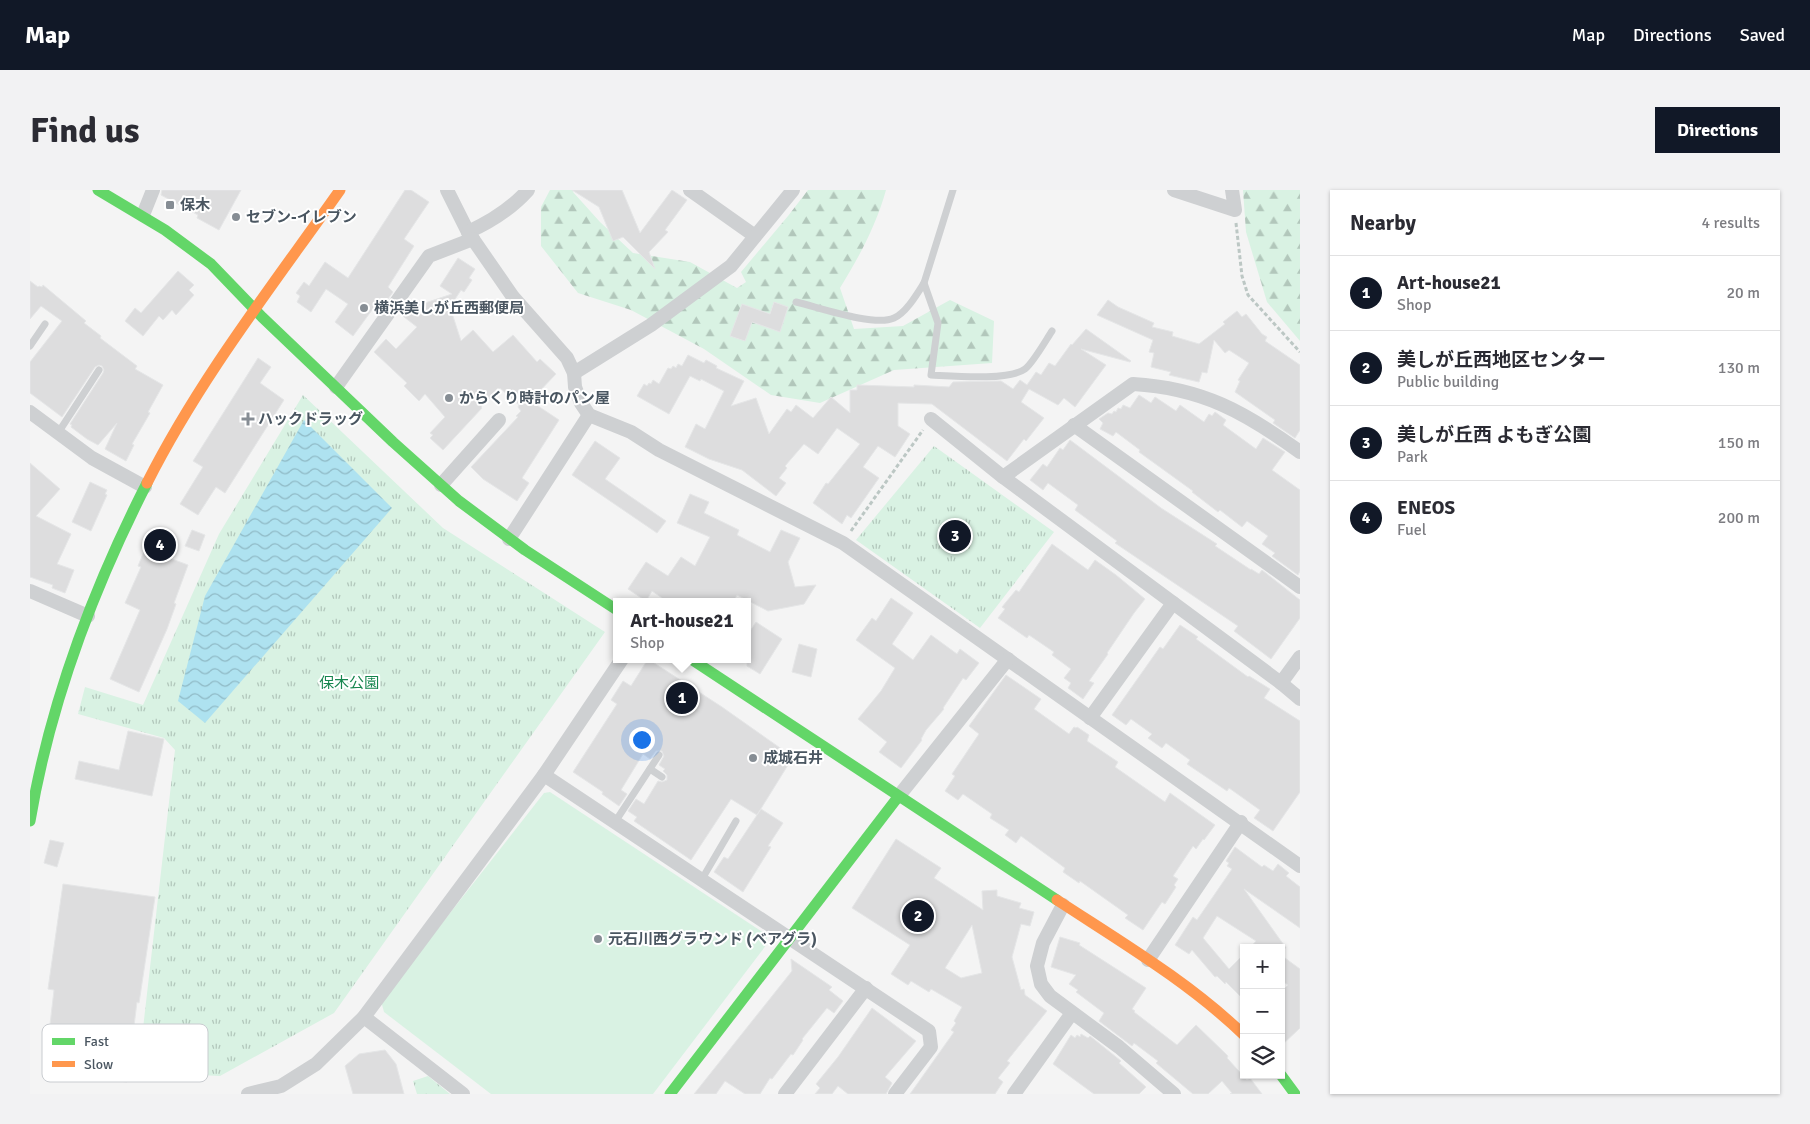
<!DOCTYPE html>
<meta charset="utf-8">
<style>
:root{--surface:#fff;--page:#f2f2f3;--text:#2b2b33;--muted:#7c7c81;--line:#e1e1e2;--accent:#111827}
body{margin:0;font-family:Signika,"Noto Sans JP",sans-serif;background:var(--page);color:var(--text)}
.controls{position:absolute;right:15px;bottom:15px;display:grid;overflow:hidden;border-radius:0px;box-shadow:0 1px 4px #0004}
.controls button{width:45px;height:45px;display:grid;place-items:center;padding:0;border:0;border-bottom:1px solid var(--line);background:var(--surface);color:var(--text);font:25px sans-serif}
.you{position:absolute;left:611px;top:549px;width:18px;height:18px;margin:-12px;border:4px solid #fff;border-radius:50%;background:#1a73e8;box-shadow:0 0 0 8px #1a73e833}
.badge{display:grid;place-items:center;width:32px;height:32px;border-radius:50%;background:var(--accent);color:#fff;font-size:16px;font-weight:700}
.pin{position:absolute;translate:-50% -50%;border:2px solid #fff;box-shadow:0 1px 5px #0006}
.popup{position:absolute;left:583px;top:408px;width:138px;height:65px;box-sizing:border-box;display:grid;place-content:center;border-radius:0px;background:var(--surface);filter:drop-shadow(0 1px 4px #0005);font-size:16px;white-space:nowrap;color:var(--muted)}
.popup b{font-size:19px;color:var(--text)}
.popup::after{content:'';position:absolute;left:50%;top:100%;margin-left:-10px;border:10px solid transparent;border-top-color:var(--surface)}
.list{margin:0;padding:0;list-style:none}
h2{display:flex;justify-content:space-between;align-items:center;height:65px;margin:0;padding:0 20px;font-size:21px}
h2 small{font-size:16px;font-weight:400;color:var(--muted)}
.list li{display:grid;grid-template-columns:32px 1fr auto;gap:15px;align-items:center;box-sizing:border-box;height:75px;padding:0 20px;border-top:1px solid var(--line)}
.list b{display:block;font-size:19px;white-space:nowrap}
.list p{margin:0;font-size:16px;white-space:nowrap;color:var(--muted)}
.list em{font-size:16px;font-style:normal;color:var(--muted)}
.icon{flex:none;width:28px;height:28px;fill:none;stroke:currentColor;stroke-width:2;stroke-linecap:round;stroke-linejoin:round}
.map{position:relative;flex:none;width:1270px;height:904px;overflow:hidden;border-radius:0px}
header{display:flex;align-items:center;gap:30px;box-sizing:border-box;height:70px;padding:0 25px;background:var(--accent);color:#fff}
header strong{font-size:24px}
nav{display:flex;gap:28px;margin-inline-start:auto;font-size:18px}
.intro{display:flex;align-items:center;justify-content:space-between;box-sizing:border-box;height:120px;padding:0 30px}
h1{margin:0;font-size:35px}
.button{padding:12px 22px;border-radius:0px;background:var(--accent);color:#fff;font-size:18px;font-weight:700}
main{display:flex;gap:30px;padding:0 30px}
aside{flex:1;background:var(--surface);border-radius:0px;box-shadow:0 1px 4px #0004}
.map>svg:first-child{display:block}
.grass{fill:url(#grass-tufts)}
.forest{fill:url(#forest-firs)}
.garden{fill:#d9f2e3}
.water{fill:url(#water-waves)}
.building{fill:#ddddde;stroke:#e5e6e7;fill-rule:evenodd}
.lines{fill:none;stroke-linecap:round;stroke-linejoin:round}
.path{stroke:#bcc7c4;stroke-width:3;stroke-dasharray:4 2.5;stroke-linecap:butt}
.lane{stroke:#ced0d2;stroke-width:7}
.street{stroke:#ced0d2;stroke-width:14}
.fast{stroke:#63d668;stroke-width:11}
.slow{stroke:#ff974d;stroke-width:11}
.poi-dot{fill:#868d94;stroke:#fff;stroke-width:2}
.labels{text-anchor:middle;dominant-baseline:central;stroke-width:4;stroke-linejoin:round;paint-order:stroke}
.poi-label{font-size:15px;font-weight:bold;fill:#4a5661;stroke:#fff;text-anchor:start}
.park-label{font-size:15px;fill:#17864f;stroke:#fff}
.key{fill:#fff;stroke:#c9ccd0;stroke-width:1}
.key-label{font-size:14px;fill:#4a5661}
</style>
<header>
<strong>Map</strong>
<nav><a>Map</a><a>Directions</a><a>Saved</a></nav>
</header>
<div class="intro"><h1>Find us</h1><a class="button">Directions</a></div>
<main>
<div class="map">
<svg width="1270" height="904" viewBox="0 0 1270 904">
<defs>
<pattern id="grass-tufts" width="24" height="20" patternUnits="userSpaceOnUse" patternTransform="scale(1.25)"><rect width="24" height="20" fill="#d9f2e3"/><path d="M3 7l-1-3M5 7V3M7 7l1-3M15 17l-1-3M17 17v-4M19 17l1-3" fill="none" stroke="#b2c7bb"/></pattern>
<pattern id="forest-firs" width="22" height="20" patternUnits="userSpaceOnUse" patternTransform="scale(1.25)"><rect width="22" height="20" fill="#d9f2e3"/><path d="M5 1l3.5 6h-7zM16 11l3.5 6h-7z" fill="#b2c7bb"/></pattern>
<pattern id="water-waves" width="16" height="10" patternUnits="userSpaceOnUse" patternTransform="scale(1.25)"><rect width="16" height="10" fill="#aee2f0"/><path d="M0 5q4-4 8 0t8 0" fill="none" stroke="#90bac6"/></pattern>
</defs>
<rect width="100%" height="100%" fill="#f4f4f4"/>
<g class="grass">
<path d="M273 205 413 338 575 442 304 823 190 886 108 882 145 560 134 548 48 524 55 497 113 515 189 344Z"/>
<path d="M904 256 1024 342 950 438 826 350Z"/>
<path d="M398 886 420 904H387L383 891Z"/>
</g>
<g class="forest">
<path d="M520 0H544L543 2 570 32 603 63 660 72 707 98 716 92 711 82 758 26 778 0H856C846 36 829 67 810 98L824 139 873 136 920 110 964 131 962 173 864 180 790 213 741 205 674 159 601 120 548 103 511 56V17Z"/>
<path d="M1213 0H1270V151L1237 112 1216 42Z"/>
</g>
<path class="garden" d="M520 602 737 745V754L623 904H461L354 822 351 811 514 603Z"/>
<path class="water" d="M274 230 362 318 175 533 148 511 175 406Z"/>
<g class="building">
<path d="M132 0H211L189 40 167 28 168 25 131 5Z"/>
<path d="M375 0H381L399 12 374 49 384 56 358 97 363 102 355 113 350 109 323 146 305 132 318 114 296 99 281 122 267 112 270 106 266 103 274 92 279 96 295 72 318 88Z"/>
<path d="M542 0H592L610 43 642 0 657 10 635 40 638 42 619 62 625 79 593 47 583 51 569 17Z"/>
<path d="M428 68 445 79 439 88 442 90 434 102 431 100 420 117 431 151 443 140 463 162 483 145 507 172 510 169 526 184 504 207 510 213 508 216 529 230 492 288 499 293 487 311 453 289 441 277 488 227 486 226 491 221 488 217 489 215 470 198 451 217 452 218 413 260 400 248 403 245 400 243 415 227 395 204 389 211 374 196 377 193 344 162 356 149 366 159 387 137 369 123 377 112 383 117 422 104 410 96Z"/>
<path d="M148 81 164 95 159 100 164 105 146 125 142 120 133 130 129 126 113 146 95 131 105 118 111 123Z"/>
<path d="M0 91 8 97 9 96 12 97 13 95 56 131 54 133 71 146 70 148 107 176 105 179 133 195 118 222 120 223 116 230 102 254 104 255 96 271 75 259 87 233 68 255 57 249 41 237 42 235 40 234 73 183 74 180 72 176 69 175 65 177 32 227 0 203V172L32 131 11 116 0 129Z"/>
<path d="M1078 110 1088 117 1124 133 1122 137 1143 142 1142 146 1169 154 1195 134 1193 132 1207 121 1212 127 1216 124 1232 144 1237 147 1235 151 1270 175V240L1265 248 1243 233 1245 230 1205 202 1210 191 1208 190 1219 173 1199 160 1195 163 1184 150 1177 183 1172 182 1169 192 1139 185 1141 182 1121 177 1124 163 1119 162 1123 150 1067 125Z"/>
<path d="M744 112 758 117 750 142 722 132 715 151 700 146 712 114 740 124Z"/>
<path d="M1056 139 1101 171 1100 172 1051 159 1076 175 1045 217 1034 208 1028 215 999 199 991 212 1014 228 996 251 994 249 977 271 902 214 868 213V236L880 244 865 267 848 256 833 277 849 288 821 328 817 325 812 334 783 313 796 293 798 294 830 254 807 238 788 264 774 254 755 276 757 278 749 288 756 293 746 306 712 280 679 269 655 257 666 234 675 239 694 201 671 189 670 191 660 186 639 224 607 206 614 194 617 196 619 193 621 194 623 190 629 194 638 178 641 179 643 176 646 178 648 174 652 176 658 165 674 173 676 170 687 176 686 178 714 191 701 216 726 208 739 244 757 219 761 222 766 215 783 228 801 207 820 223V200H827V195L884 197V195L919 197 923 192 971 191 983 199 990 190 997 195 1006 182 1011 185 1019 173 1025 176 1041 154 1042 155Z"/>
<path d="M228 168 241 177 230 193 254 210 195 303 186 297 168 325 150 314 173 277 163 271Z"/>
<path d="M1109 205 1121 213 1125 207 1146 221 1150 215 1174 232 1179 224 1182 226 1185 222 1196 230 1193 235 1226 259 1233 248 1255 262 1242 280 1270 300V381L1268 385 1242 366 1245 363 1232 354 1238 346 1217 331 1212 337 1190 320 1188 322 1162 302 1163 301 1109 262 1110 260 1086 242 1083 246 1070 239 1073 233 1069 229 1078 223 1082 224 1084 221 1086 222 1088 218 1091 219 1093 215 1100 218Z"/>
<path d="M1040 250 1131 318 1187 354 1185 356 1221 380V379L1229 384 1232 380 1270 410V428L1241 469 1204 441 1208 436 1085 353 1087 351 1045 320 1048 315 1018 293 1013 300 1000 290 1013 274 1017 277 1030 258 1033 260Z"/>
<path d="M565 251 590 268 575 289 636 331 627 343 542 285Z"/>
<path d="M0 273 30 299 6 326 41 344 27 374 44 380 35 403 22 398 23 395 0 387Z"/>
<path d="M60 292 77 300 75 304 77 305 61 341 42 332Z"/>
<path d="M660 304 679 312 674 323 709 340 707 345 740 362 751 340 770 348 758 372 765 397 786 395 774 414 738 421 707 405 703 412H638L622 401 616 411 598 399 616 372 638 386 651 367 665 376 680 347 647 333Z"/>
<path d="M162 340 175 345 169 361 155 356Z"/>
<path d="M1022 354 1058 380 1065 370 1086 385 1115 409 1104 423 1077 463 1078 464 1059 491 1064 493 1053 509 1038 498 1041 493 1034 488 1041 479 1022 465 1024 462 999 445 997 448 968 428 975 419 972 417 986 400 989 402Z"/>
<path d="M115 359 158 375 144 413 146 414 137 439 109 502 80 489 110 420 95 413 111 377 108 376Z"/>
<path d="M861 408 883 423 862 454 883 470 901 445 927 464 930 459 949 473 936 490 933 488 913 518 914 519 896 540 891 549 892 550 871 578 849 562 857 552 828 529 851 501 865 478 826 450 842 428 846 431Z"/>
<path d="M726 432 752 449 730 484 717 476V446Z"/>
<path d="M1150 435 1168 447 1166 449 1218 487 1219 486 1240 499 1234 508 1270 531V602L1243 641 1224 628 1230 620 1199 598 1197 601 1157 574 1160 570 1136 553 1132 558 1118 548 1122 544 1101 529 1096 535 1082 525 1130 457 1133 459Z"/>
<path d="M769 454 787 459 781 487 762 482Z"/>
<path d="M618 469 692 517 763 567 727 625 701 609 661 670 604 631 607 627 598 621 606 609 614 614 628 591 632 592 637 590V585L633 581 635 579 629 575 634 566 632 561H626L620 569 613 564 591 600 597 604 589 616 572 604 573 602 543 582 587 514 581 510 593 491 601 496Z"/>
<path d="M976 485 1011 509 1004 519 1039 544 1044 537 1046 538 1047 537 1059 545 1057 551 1088 572 1085 577 1135 612 1140 603 1185 635 1174 650 1173 649 1166 659 1163 656 1143 686 1148 689 1144 695 1146 697 1135 714 1132 712 1113 740 1095 728 1098 725 1050 691 1049 693 1033 682 1035 678 991 646 986 653 975 645 979 640 960 628 962 624 933 604 928 610 915 601 925 586 922 584 949 544 939 536Z"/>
<path d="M98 541 134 549 122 606 45 589 49 571 89 580Z"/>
<path d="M731 619 753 633 738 656 741 657 713 702 684 682 694 667 698 669Z"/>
<path d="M866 649 911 678 904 688 953 720 952 701 967 700V706L991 713 989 718 1004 722 1000 736 991 734 982 767 991 800 994 799 995 805 1017 821 977 871 980 873 968 888 973 892 965 904H880L924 842 921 840 926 833 924 831 932 817 901 799 899 802 881 791 878 795 861 784 880 755 822 718ZM942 735 952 783 931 788 915 778Z"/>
<path d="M20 650 34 653 27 677 14 673Z"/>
<path d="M1205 657 1232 677 1234 675 1243 681 1248 674 1259 683 1256 686 1270 697V738L1214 699 1256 758H1220L1226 751 1187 726 1173 748 1199 779 1214 764V810L1196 792 1195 794 1187 786 1185 787 1162 760 1159 764 1145 755 1163 727 1167 730 1202 679 1197 676 1199 673 1196 671Z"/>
<path d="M33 694 125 707 109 813 107 812 97 892 33 884 34 871 16 869 24 800 18 799Z"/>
<path d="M1030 747 1050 753 1049 755 1116 798 1102 819 1105 821 1104 822 1147 855 1166 835 1198 866 1197 868 1217 890 1220 888 1232 904H1200L1202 903 1192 891 1178 904H1163L1126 873 1128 871 1104 853 1102 856 1069 831 1074 823 1046 802 1048 800 1039 794 1046 785 1021 777Z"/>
<path d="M1251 765 1270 779V838L1251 856V802L1258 795 1251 790Z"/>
<path d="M761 769 802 797 799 800 813 811 804 823 797 818 772 849 773 850 763 865 761 864 742 889 740 888 730 904H715L695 891 686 904H664L762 781Z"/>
<path d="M842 818 886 851 855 887 862 893 856 904H818L808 896 802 904H785L790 898 786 894 808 867Z"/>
<path d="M1051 844 1058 848 1060 846 1091 871 1089 873 1116 897 1109 904H1064L1023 874 1041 845 1045 848 1047 845 1050 847Z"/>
<path d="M355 860 366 874 374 904H323L315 876 329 864Z"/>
</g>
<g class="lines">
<g class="path">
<path d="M1206 33 1212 86 1218 105 1270 162"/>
<path d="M821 341 893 240"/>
</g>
<g class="lane">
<path d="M923 0 894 93 908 133 901 185C922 186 979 191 995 179 1003 173 1016 150 1022 141"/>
<path d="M766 112C788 117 844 137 864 128 876 123 887 104 894 93"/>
<path d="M0 156 15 134"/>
<path d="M28 243 69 180"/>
<path d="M620 579 632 587"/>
<path d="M585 632 629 565"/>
<path d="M672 689 706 631"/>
</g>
<g class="street">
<path d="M417 0 438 42 483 107 537 168 544 183 545 197 551 213 559 225 601 242 629 260 813 353 1270 676"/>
<path d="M660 0 725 46"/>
<path d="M1144 0 1205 20 1202 0"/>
<path d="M113 25 123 0"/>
<path d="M438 42C460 32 482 18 498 0"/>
<path d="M544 183 621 135 701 76 763 0"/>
<path d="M306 197 399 66 443 49"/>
<path d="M0 222 62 268 115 297"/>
<path d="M901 229 973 287 1251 493 1270 509"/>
<path d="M1044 235 1270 397"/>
<path d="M973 287 1103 194C1172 198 1215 222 1270 262"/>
<path d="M411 295 469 230"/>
<path d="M479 349 559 225"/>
<path d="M0 401 58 426"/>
<path d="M1251 493 1270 467"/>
<path d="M1060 528 1143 413"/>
<path d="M514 585 899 841 901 857 865 904"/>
<path d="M868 607 978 469"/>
<path d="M1033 715 1013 753 1007 776 1011 794 1020 806 1089 857 1144 904"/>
<path d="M1118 770 1211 632"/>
<path d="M334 827 433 904"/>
<path d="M218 904 251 896 286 874 334 827 514 585 592 469"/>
<path d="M755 904 836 798"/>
<path d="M984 904 1042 823"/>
</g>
<g class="fast">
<path d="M68 0 135 40 181 74 232 127 363 252 429 311 495 360 587 420"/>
<path d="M661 469 1027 710"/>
<path d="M0 631C20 513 63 399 117 293"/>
<path d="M1251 885 1265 904"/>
<path d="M640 904 868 607"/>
</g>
<g class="slow">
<path d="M117 293C170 188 243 95 310 0"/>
<path d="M1027 710C1091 752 1159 792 1214 845"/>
</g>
</g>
<g class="poi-dot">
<rect x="135" y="10" width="10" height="10" rx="2.5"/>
<circle cx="206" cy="27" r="5"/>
<circle cx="334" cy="118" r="5"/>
<circle cx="419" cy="208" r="5"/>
<path d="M215.5 221.5h5v5h5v5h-5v5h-5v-5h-5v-5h5z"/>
<circle cx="723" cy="568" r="5"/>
<circle cx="568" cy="749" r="5"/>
</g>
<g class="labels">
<g class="poi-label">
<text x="150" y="15">保木</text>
<text x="216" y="27">セブン-イレブン</text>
<text x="344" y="118">横浜美しが丘西郵便局</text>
<text x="429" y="208">からくり時計のパン屋</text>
<text x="228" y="229">ハックドラッグ</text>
<text x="733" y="568">成城石井</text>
<text x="578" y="749">元石川西グラウンド (ベアグラ)</text>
</g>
<g class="park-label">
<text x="319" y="493">保木公園</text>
</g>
</g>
<rect x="12" y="834" width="166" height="58" rx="8" class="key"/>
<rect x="22" y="848" width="23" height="7" fill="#63d668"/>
<rect x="22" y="871" width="23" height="6" fill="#ff974d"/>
<g class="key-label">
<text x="54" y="856">Fast</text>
<text x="54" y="879">Slow</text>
</g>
</svg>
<div class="controls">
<button>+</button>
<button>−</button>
<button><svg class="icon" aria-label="layers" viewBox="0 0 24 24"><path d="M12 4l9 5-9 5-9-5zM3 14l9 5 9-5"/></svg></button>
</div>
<div class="you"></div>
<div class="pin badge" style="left:652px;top:508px">1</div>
<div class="popup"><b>Art-house21</b>Shop</div>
<div class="pin badge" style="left:888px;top:726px">2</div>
<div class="pin badge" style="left:925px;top:346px">3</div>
<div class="pin badge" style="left:130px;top:355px">4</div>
</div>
<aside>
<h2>Nearby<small>4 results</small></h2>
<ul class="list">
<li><span class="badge">1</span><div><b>Art-house21</b><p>Shop</p></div><em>20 m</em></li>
<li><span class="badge">2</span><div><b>美しが丘西地区センター</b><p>Public building</p></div><em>130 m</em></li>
<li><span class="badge">3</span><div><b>美しが丘西 よもぎ公園</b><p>Park</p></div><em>150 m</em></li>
<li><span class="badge">4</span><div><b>ENEOS</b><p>Fuel</p></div><em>200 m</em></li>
</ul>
</aside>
</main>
